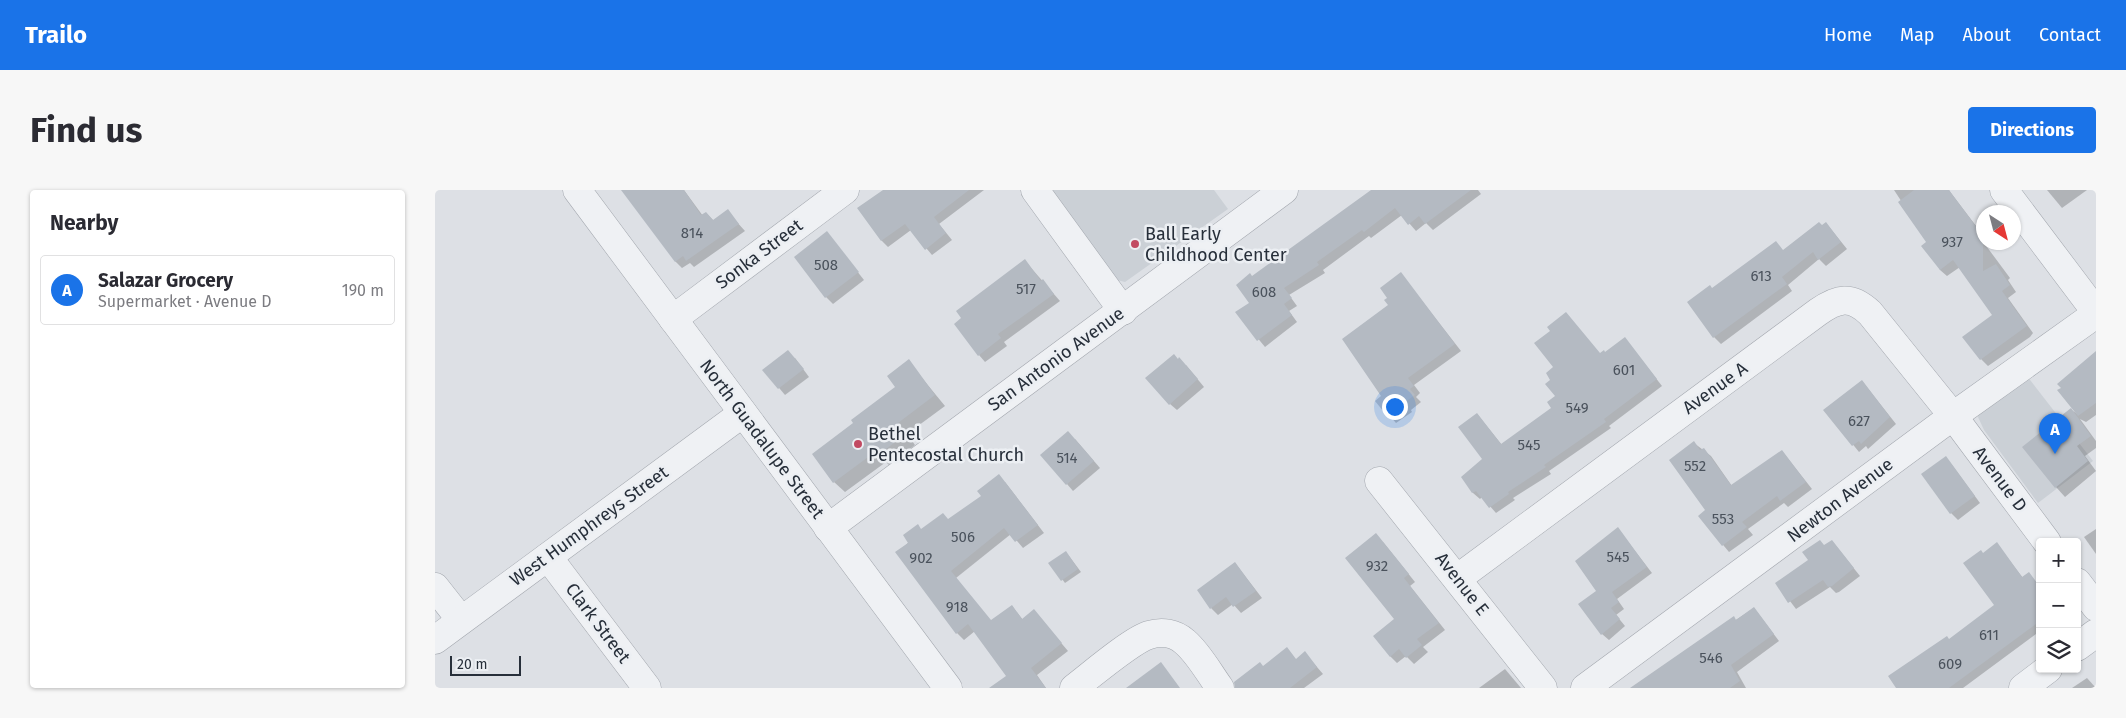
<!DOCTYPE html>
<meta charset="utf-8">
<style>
:root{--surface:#fff;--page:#f7f7f7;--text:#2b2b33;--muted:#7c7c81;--line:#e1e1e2;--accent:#1a73e8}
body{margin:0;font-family:"Fira Sans",sans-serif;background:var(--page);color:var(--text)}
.controls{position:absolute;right:15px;bottom:15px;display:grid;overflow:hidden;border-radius:5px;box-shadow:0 1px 4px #0004}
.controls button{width:45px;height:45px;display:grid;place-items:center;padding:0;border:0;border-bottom:1px solid var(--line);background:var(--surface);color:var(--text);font:25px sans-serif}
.compass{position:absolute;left:1541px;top:15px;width:45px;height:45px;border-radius:50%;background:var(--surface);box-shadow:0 1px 4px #0004;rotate:144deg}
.scale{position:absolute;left:15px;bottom:12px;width:71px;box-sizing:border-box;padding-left:5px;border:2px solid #272f3a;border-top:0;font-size:14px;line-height:18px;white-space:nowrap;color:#272f3a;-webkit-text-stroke:4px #eceff3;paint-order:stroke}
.you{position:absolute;left:959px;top:216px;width:18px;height:18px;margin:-12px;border:4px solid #fff;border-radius:50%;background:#1a73e8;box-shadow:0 0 0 8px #1a73e833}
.badge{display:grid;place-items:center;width:32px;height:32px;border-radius:50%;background:var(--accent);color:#fff;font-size:16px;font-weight:700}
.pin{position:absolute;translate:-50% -41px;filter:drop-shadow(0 1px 2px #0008)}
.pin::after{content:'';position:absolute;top:26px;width:18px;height:15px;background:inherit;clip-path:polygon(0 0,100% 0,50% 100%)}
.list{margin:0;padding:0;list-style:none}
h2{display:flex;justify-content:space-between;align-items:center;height:65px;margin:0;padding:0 20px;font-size:21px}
h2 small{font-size:16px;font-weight:400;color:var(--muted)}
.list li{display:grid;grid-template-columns:32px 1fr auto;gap:15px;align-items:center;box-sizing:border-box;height:70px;margin:0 10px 10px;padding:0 10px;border:1px solid var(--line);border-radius:5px}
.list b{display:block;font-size:19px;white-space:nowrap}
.list p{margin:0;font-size:16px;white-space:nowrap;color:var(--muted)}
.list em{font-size:16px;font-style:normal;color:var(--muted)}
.icon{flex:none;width:28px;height:28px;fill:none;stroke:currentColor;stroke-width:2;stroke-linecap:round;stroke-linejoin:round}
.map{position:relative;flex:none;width:1661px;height:498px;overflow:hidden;border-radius:5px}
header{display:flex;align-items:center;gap:30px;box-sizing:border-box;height:70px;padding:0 25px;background:var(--accent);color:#fff}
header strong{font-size:24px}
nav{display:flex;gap:28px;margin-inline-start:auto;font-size:18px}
.intro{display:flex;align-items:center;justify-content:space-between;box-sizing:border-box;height:120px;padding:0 30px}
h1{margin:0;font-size:35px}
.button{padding:12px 22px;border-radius:5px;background:var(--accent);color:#fff;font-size:18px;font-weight:700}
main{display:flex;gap:30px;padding:0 30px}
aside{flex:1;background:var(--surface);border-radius:5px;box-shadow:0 1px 4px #0004}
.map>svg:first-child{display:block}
.built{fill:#cbd0d6}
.shadow{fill:#0003}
.building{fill:#b4bac2}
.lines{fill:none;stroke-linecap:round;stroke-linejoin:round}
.minor-casing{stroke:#a3a7ae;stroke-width:29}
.minor{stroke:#eff1f4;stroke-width:28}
.poi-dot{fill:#c24a62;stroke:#eceff3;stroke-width:2}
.labels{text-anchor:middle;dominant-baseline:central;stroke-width:5;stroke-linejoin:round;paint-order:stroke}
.number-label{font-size:15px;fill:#4a525c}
.poi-label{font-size:18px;fill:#272f3a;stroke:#eceff3;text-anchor:start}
.street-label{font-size:18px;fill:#272f3a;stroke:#eceff3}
</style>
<header>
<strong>Trailo</strong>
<nav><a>Home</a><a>Map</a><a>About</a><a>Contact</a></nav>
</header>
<div class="intro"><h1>Find us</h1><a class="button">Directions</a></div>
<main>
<aside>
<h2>Nearby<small></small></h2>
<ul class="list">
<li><span class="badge">A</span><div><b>Salazar Grocery</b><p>Supermarket · Avenue D</p></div><em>190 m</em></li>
</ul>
</aside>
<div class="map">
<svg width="1661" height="498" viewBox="0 0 1661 498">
<rect width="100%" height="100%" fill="#dde0e5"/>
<g class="built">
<path d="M615 0H779L793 19 690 92 682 90Z"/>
<path d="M1592 186 1658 271 1603 313 1549 240 1543 227 1546 219Z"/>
</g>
<g class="shadow">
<path d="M202 0H249L268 26 271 23 279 31 292 21 310 41 259 77 255 73 247 78 240 71Z"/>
<path d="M449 0H549L504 34 517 50 497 65 476 40 453 57 447 51 424 19Z"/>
<path d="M938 0H1043L1046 4 998 40 991 33 981 41 967 25 936 48 934 46 888 80 890 83 854 105 862 116 854 121 862 132 830 157 802 123 816 113 817 88Z"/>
<path d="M1459 0H1514L1516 3 1548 45V52L1555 55 1552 57 1575 88 1573 90 1581 102 1573 108 1598 143 1595 147 1553 176 1546 169 1559 125 1525 77 1512 86 1505 80 1493 52Z"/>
<path d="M1612 0H1652L1627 18Z"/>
<path d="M1391 33 1412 59 1391 76 1384 69 1353 95 1357 101 1286 154 1279 147 1278 100 1349 61Z"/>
<path d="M392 43 429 90 398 114 391 107Z"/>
<path d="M590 71 625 111 569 152 572 156 550 172 544 165Z"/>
<path d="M966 84 1026 161 979 195 985 203 981 207 986 212 976 220 977 222 961 233 942 211 948 206 955 116Z"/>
<path d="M1195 155 1227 196 1174 236 1176 238 1114 281 1116 284 1078 308 1080 310 1061 323 1047 307 1045 309 1038 303 1028 287 1049 269 1042 224 1067 255 1118 218 1165 164Z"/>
<path d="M1661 163V225L1651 232 1645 229 1661 251V258L1650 266 1661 281 1630 307 1621 297 1636 220 1643 224Z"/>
<path d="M360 168 374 187 350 205 329 180Z"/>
<path d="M473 171 510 216 472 244 480 255 454 275 451 272 410 302 399 292 462 197Z"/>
<path d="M751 175 769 197 742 220 735 214Z"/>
<path d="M1427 191 1461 234 1433 259 1431 256 1424 262 1390 220Z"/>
<path d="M640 249 665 278 638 301 632 294Z"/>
<path d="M1259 253 1276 266 1297 296 1347 261 1377 299 1353 317 1349 313 1313 339 1318 345 1294 362 1264 326 1272 320Z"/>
<path d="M1517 275 1545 313 1523 330 1516 323Z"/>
<path d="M570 292 609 343 588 358 576 344 521 388 556 432 577 416 588 430 605 428 633 461 602 485 611 498H565L573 486 540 441 529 450 522 443 462 363 487 340 514 330Z"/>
<path d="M1183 339 1217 383 1182 409 1189 419 1181 425 1190 436 1174 450 1167 444 1162 401Z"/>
<path d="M1661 339V364L1649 347Z"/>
<path d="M1397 351 1425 386 1404 402 1401 403 1395 397 1361 419 1342 394 1375 371Z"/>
<path d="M948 352 980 392 975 396 1010 440 988 457 993 462 979 474 971 466 962 473 955 466 961 429Z"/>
<path d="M1562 354 1588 388 1605 397V441L1528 498H1462L1514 450 1561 415 1549 364Z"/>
<path d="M634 366 646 382 630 393 615 373Z"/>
<path d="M800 373 827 408 806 423 798 414 783 425 776 418Z"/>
<path d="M1319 418 1344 451 1302 482 1311 498H1197Z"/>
<path d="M870 463 888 484 869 498H820L828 477 861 470Z"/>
<path d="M1070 479 1086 498H1044Z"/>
<path d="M1652 488 1661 498H1637Z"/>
</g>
<g class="building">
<path d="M186 0H249L266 25 271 22 278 30 293 19 304 34 251 71 248 66 240 72Z"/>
<path d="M448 0H534L499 27 511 43 490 60 470 34 446 51 422 18Z"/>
<path d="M936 0H1036L990 34 984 26 973 35 960 18 929 42 927 40 882 72 884 75 849 98 857 108 849 114 857 125 822 151 800 122 814 113 801 95 815 83 817 86Z"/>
<path d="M1479 0H1514L1548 46V81L1561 74 1575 95 1567 101 1592 136 1545 170 1527 147 1557 125 1518 70 1505 80 1486 56 1491 52 1463 12Z"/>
<path d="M1384 32 1387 35 1391 32 1406 52 1383 70 1378 62 1347 87 1352 94 1278 148 1252 112 1275 95 1277 98 1341 51 1348 60Z"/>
<path d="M392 41 424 82 390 108 359 67Z"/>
<path d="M590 69 606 91 608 89 619 104 563 144 566 148 543 166 519 134 526 128 521 121Z"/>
<path d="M966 82 1020 154 973 188 979 196 975 199 980 205 970 212 972 215 953 227 940 211 946 206 907 149 953 115 949 110 952 108 945 98Z"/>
<path d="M1131 122 1165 163 1169 160 1170 162 1190 147 1222 189 1169 229 1171 232 1109 275 1111 277 1073 302 1074 304 1054 318 1041 301 1037 303 1026 287 1047 269 1023 237 1042 223 1066 254 1116 218 1112 212 1120 206 1110 194 1115 190 1111 183 1118 177 1099 153 1115 141 1112 137Z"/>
<path d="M353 160 369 179 343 199 327 180Z"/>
<path d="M1661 161V213L1643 226 1622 200 1626 198 1622 194Z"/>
<path d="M739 164 743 169 744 167 763 189 734 215 710 188Z"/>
<path d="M474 169 500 205 463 233 471 244 443 265 440 262 398 293 377 264 418 233 416 230 460 197 452 186Z"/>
<path d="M1427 190 1455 227 1426 254 1424 251 1417 256 1388 220Z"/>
<path d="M1636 218 1656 246 1642 256 1653 271 1620 298 1587 257Z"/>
<path d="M633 241 659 271 631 295 605 265Z"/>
<path d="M1259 251 1265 260 1269 258 1296 295 1347 260 1371 292 1345 311 1342 306 1307 332 1312 337 1287 356 1263 326 1270 320 1234 270Z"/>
<path d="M1511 266 1540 306 1515 324 1486 284Z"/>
<path d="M564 284 603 335 580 352 569 338 516 381 556 430 577 415 587 429 599 419 627 453 596 478 611 498H554L571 486 533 434 521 444 460 362 473 353 468 345 483 334 486 339 508 323 513 329 546 306 542 301Z"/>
<path d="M1183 337 1212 377 1177 402 1184 412 1176 418 1185 429 1166 445 1143 414 1161 401 1140 371Z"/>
<path d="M941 343 974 384 969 388 1004 433 982 449 987 455 971 468 964 459 955 467 938 446 959 429 910 368Z"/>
<path d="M1385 350 1389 355 1397 350 1419 378 1397 396 1393 397 1388 390 1353 413 1340 393 1373 370 1367 362Z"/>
<path d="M1562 352 1587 387 1594 382 1605 397V431L1514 498H1461L1453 486 1512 446 1514 449 1559 415 1528 373 1546 360 1548 363Z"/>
<path d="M631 361 643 379 626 391 613 373Z"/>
<path d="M800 372 821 401 798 417 791 407 775 419 762 400Z"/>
<path d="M1319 417 1339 444 1296 475 1305 491 1295 498H1195L1299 426 1301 430Z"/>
<path d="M852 457 861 469 870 461 882 477 855 498H800L799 492 825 472 828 476Z"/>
<path d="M726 472 745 498H691Z"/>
</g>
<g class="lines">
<defs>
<g id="minor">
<path d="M142 0 513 498"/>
<path d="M600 0 688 121"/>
<path d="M1569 0 1661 122"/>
<path d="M238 129 410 0"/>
<path d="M944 291 1108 498"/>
<path d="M393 338 849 0"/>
<path d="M113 367 212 498"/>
<path d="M1023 388 1383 122C1403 108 1416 105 1435 123L1518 226 1612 352"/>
<path d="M1642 392 1661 417"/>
<path d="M0 397 26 430"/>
<path d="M0 450 308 223"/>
<path d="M1642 457 1661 443"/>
<path d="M639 498C656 485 697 450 714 445 727 441 740 443 750 452 764 464 774 483 785 498"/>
<path d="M1150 498 1518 226 1661 124"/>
<path d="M1588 498 1613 479"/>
</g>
</defs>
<use href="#minor" class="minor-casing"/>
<use href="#minor" class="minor"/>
</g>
<g class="poi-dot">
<circle cx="700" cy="54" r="5"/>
<circle cx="423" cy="254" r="5"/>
</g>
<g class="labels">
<g class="number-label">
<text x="257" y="43">814</text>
<text x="1517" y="52">937</text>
<text x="391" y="75">508</text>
<text x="1326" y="86">613</text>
<text x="591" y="99">517</text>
<text x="829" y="102">608</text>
<text x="1189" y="180">601</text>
<text x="1142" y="218">549</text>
<text x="1424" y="231">627</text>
<text x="1094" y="255">545</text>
<text x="632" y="268">514</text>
<text x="1260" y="276">552</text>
<text x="1288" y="329">553</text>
<text x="528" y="347">506</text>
<text x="1183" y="367">545</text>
<text x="486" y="368">902</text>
<text x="942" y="376">932</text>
<text x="522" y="417">918</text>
<text x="1554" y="445">611</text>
<text x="1276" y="468">546</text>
<text x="1515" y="474">609</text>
</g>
<g class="poi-label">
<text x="710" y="44">Ball Early<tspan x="710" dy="21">Childhood Center</tspan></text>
<text x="433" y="244">Bethel<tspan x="433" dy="21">Pentecostal Church</tspan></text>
</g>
<g class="street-label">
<text transform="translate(324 64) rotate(-37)">Sonka Street</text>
<text transform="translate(621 169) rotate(-36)">San Antonio Avenue</text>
<text transform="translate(1280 198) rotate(-36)">Avenue A</text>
<text transform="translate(327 249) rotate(53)">North Guadalupe Street</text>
<text transform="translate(1565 289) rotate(53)">Avenue D</text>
<text transform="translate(1405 310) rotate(-37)">Newton Avenue</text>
<text transform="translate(154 336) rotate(-36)">West Humphreys Street</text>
<text transform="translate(1027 394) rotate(52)">Avenue E</text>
<text transform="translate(163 433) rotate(53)">Clark Street</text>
</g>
</g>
</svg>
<div class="controls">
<button>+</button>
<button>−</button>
<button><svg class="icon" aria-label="layers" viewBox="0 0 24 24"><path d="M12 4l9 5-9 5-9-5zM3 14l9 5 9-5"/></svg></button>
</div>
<svg class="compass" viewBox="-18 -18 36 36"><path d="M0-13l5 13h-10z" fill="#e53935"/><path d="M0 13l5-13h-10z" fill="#7c7c81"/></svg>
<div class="scale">20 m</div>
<div class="you"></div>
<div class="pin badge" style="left:1620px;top:264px">A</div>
</div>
</main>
